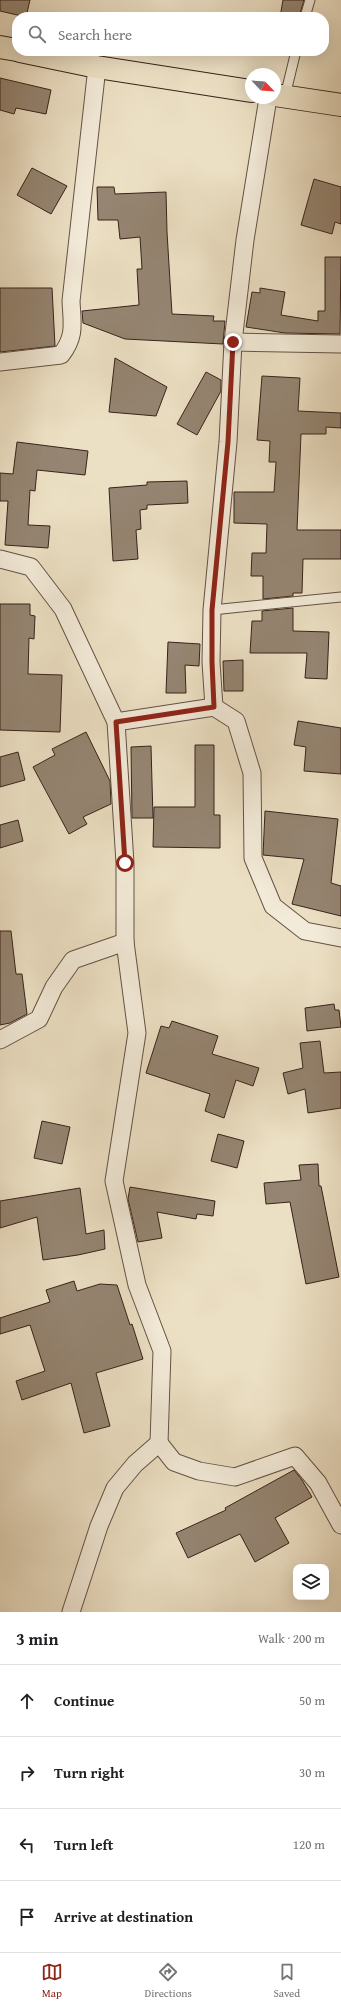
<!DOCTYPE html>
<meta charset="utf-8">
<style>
:root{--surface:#fff;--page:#f6f6f6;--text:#202124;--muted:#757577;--line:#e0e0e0;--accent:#8f2418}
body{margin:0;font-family:"Gentium Book Plus",serif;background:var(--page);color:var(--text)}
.controls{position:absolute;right:12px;bottom:12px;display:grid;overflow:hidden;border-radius:8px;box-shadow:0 4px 16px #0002}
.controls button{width:36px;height:36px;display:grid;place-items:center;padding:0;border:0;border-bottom:1px solid var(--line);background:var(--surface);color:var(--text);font:20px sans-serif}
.compass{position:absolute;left:245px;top:68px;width:36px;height:36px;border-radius:50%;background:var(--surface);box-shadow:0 4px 16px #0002;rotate:115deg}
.stop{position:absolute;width:12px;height:12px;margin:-9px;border:3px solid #8f2418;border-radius:50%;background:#fff}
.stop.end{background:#8f2418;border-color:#fff;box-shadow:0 1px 4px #0008}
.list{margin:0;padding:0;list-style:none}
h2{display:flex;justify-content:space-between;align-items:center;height:52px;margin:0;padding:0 16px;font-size:17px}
h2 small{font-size:13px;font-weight:400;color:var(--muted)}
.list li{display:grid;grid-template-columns:26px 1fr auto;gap:12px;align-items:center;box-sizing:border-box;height:72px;padding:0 16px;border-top:1px solid var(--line)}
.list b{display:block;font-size:15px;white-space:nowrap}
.list em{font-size:13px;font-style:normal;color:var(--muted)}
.icon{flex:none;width:22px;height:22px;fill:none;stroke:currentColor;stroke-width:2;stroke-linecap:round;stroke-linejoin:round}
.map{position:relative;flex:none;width:341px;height:1612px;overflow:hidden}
.search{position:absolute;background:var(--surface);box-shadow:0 4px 16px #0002;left:12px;right:12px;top:12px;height:44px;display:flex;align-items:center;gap:10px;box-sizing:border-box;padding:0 14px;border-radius:16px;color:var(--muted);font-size:15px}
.sheet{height:340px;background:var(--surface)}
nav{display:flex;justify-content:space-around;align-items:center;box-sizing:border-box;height:56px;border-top:1px solid var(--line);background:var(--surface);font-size:11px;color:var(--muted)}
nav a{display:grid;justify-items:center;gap:2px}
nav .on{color:var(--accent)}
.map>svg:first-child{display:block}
.building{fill:#958572;stroke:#37231a}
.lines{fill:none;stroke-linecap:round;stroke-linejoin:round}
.lane-casing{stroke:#645244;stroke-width:11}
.street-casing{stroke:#645244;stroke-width:19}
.highway-casing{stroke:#37231a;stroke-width:24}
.lane{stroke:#f3ebd9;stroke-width:9}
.street{stroke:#f3ebd9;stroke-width:17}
.highway{stroke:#ece0c4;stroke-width:22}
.route{stroke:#8f2418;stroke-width:5}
</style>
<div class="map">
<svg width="341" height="1612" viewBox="0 0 341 1612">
<rect width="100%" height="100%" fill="#ece0c4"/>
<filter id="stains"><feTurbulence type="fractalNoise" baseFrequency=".005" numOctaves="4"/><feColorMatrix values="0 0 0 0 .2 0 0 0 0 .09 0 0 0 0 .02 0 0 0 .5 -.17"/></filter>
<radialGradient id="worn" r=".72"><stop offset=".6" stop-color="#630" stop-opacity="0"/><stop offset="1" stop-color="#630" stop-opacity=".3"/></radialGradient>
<g class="building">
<path d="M0 0H30L26 17 0 11Z"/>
<path d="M283 0H304L299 17H280Z"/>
<path d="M0 78 51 90 46 114 16 108 14 114 0 110Z"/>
<path d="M32 168 67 186 51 214 17 195Z"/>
<path d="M314 179 341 187V224L335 222 332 234 301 225Z"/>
<path d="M97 187H114L115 194 166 192 167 232 172 314 214 316 213 321H225L223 344 125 339 83 323 82 311 139 305 137 269H142L140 237 120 239 118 220H98Z"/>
<path d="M325 257H341L340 334 285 333 246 327 252 292 260 293V288L285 292 281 315 318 321V311H325Z"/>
<path d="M0 288H52L55 346 0 352Z"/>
<path d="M115 358 167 387 156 416 109 412Z"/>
<path d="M206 372 221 380V391L197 435 177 424Z"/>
<path d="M262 376 300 378 298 411 341 413V428L326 427V434H301L297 530H341V559H303L302 593H293V596L263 599V576H251L252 553H266L267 524 234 523V492H274L276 462H269L270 441 257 440Z"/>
<path d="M17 442 88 451 85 475 37 470 35 491 30 490 28 525 50 526 48 548 5 545 8 501H0V473L13 474Z"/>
<path d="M187 481 188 503 147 505V509L140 510 141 529 136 530 138 559 113 561 109 488 147 485V482Z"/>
<path d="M0 604H30V615L35 616 34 639 29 638 28 674 62 675 60 732 0 730Z"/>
<path d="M293 608V631L329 632 327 679 305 678 307 653H250L252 621H262V611Z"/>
<path d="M168 642 200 644 199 666 185 665 186 693H166Z"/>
<path d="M243 660V691H224L223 661Z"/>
<path d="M298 721 341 728V774L304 771 306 747 294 745Z"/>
<path d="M86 732 110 781 111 804 83 817 87 824 69 834 33 767 55 755 52 749Z"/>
<path d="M195 745H214V815H220V848L153 847 154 807H195Z"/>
<path d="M151 746 153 818H132L131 747Z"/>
<path d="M18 752 25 780 0 787V757Z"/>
<path d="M265 811 338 819 331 883 341 886V916L292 904 304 859 263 855Z"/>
<path d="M18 820 23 841 0 848V825Z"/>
<path d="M0 931H11L16 974H22L27 1014 10 1023 0 1025Z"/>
<path d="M334 1004 335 1010H339L341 1027 307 1031 305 1008Z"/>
<path d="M172 1021 218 1036 212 1054 259 1068 253 1086 236 1080 224 1118 205 1111 210 1094 146 1073 161 1026 169 1028Z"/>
<path d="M320 1041 324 1073 341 1072V1108L308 1113 305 1089 288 1094 283 1073 303 1068 300 1043Z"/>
<path d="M42 1121 70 1127 62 1164 34 1158Z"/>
<path d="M218 1134 244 1141 237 1168 211 1161Z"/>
<path d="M318 1164 319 1186H321L339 1277 306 1284 290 1202 266 1204 264 1183 301 1180 299 1165Z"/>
<path d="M130 1187 215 1201 213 1216 197 1214 196 1219 157 1212 162 1238 138 1242 128 1199Z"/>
<path d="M80 1188 86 1234 104 1230 105 1249 78 1255 43 1260 37 1217 0 1228V1201Z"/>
<path d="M74 1281 77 1291 100 1284 117 1285 130 1325 132 1324 143 1359 96 1373 110 1426 84 1433 71 1383 22 1400 16 1381 45 1371 30 1325 0 1334V1318L50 1302 46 1290Z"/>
<path d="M294 1470 302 1480 312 1497 275 1518 289 1543 255 1562 240 1534 188 1558 176 1533 226 1510 225 1508Z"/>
</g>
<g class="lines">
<defs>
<g id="lane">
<path d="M305 17 310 0"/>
<path d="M285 96 296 51"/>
<path d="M212 610 341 597"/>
</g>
<g id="street">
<path d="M268 98 245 240 233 342 228 442 212 610 211 662 214 707 236 721 252 773 253 858 273 906 305 931 341 938"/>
<path d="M233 342 341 344"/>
<path d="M0 362 61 355C76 336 72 323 71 301L97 67"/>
<path d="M0 559 31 567 63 609 116 722 125 863V942L137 1033 114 1181 137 1285 162 1351 159 1443 135 1464 115 1488 99 1526 71 1612"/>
<path d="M116 722 214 707"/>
<path d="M0 1040 39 1019 54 987 73 960 125 942"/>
<path d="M159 1443 174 1462 199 1471 235 1477 295 1456 318 1483 341 1525"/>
</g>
<g id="highway">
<path d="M0 47 17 50"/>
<path d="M20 51 97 67 251 91"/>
<path d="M275 95 341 105"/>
</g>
</defs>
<use href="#lane" class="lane-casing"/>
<use href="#street" class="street-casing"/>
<use href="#highway" class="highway-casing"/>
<use href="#lane" class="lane"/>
<use href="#street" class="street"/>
<use href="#highway" class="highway"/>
</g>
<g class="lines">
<path class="route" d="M125 863 116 722 214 707 212 662V610L228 442 233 342"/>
</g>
<rect width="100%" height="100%" filter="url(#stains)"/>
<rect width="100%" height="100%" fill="url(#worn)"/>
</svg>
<div class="controls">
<button><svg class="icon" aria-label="layers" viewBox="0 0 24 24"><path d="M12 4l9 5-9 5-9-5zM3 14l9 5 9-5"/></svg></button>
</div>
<svg class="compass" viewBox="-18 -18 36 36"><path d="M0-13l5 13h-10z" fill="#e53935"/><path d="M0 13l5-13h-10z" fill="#757577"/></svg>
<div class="stop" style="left:125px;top:863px"></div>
<div class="stop end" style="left:233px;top:342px"></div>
<div class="search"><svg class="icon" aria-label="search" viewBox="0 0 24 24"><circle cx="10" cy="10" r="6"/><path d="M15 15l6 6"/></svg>Search here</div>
</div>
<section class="sheet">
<h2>3 min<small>Walk · 200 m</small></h2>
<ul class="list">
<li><svg class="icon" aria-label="ahead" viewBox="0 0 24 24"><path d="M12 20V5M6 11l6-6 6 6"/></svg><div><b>Continue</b></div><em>50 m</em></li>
<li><svg class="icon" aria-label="right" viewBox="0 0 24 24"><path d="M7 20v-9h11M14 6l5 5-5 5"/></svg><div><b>Turn right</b></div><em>30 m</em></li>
<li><svg class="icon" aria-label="left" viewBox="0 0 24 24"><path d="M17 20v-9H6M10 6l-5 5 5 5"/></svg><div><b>Turn left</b></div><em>120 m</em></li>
<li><svg class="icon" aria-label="arrive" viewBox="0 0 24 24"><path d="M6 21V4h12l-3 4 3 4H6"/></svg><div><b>Arrive at destination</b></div></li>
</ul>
</section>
<nav>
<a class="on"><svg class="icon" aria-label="map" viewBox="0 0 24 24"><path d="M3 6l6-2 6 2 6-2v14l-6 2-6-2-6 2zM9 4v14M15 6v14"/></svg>Map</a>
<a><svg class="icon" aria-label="directions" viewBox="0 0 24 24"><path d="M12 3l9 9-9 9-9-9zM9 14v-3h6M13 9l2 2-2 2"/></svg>Directions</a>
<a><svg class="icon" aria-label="saved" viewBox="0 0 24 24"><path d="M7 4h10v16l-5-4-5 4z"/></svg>Saved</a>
</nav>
